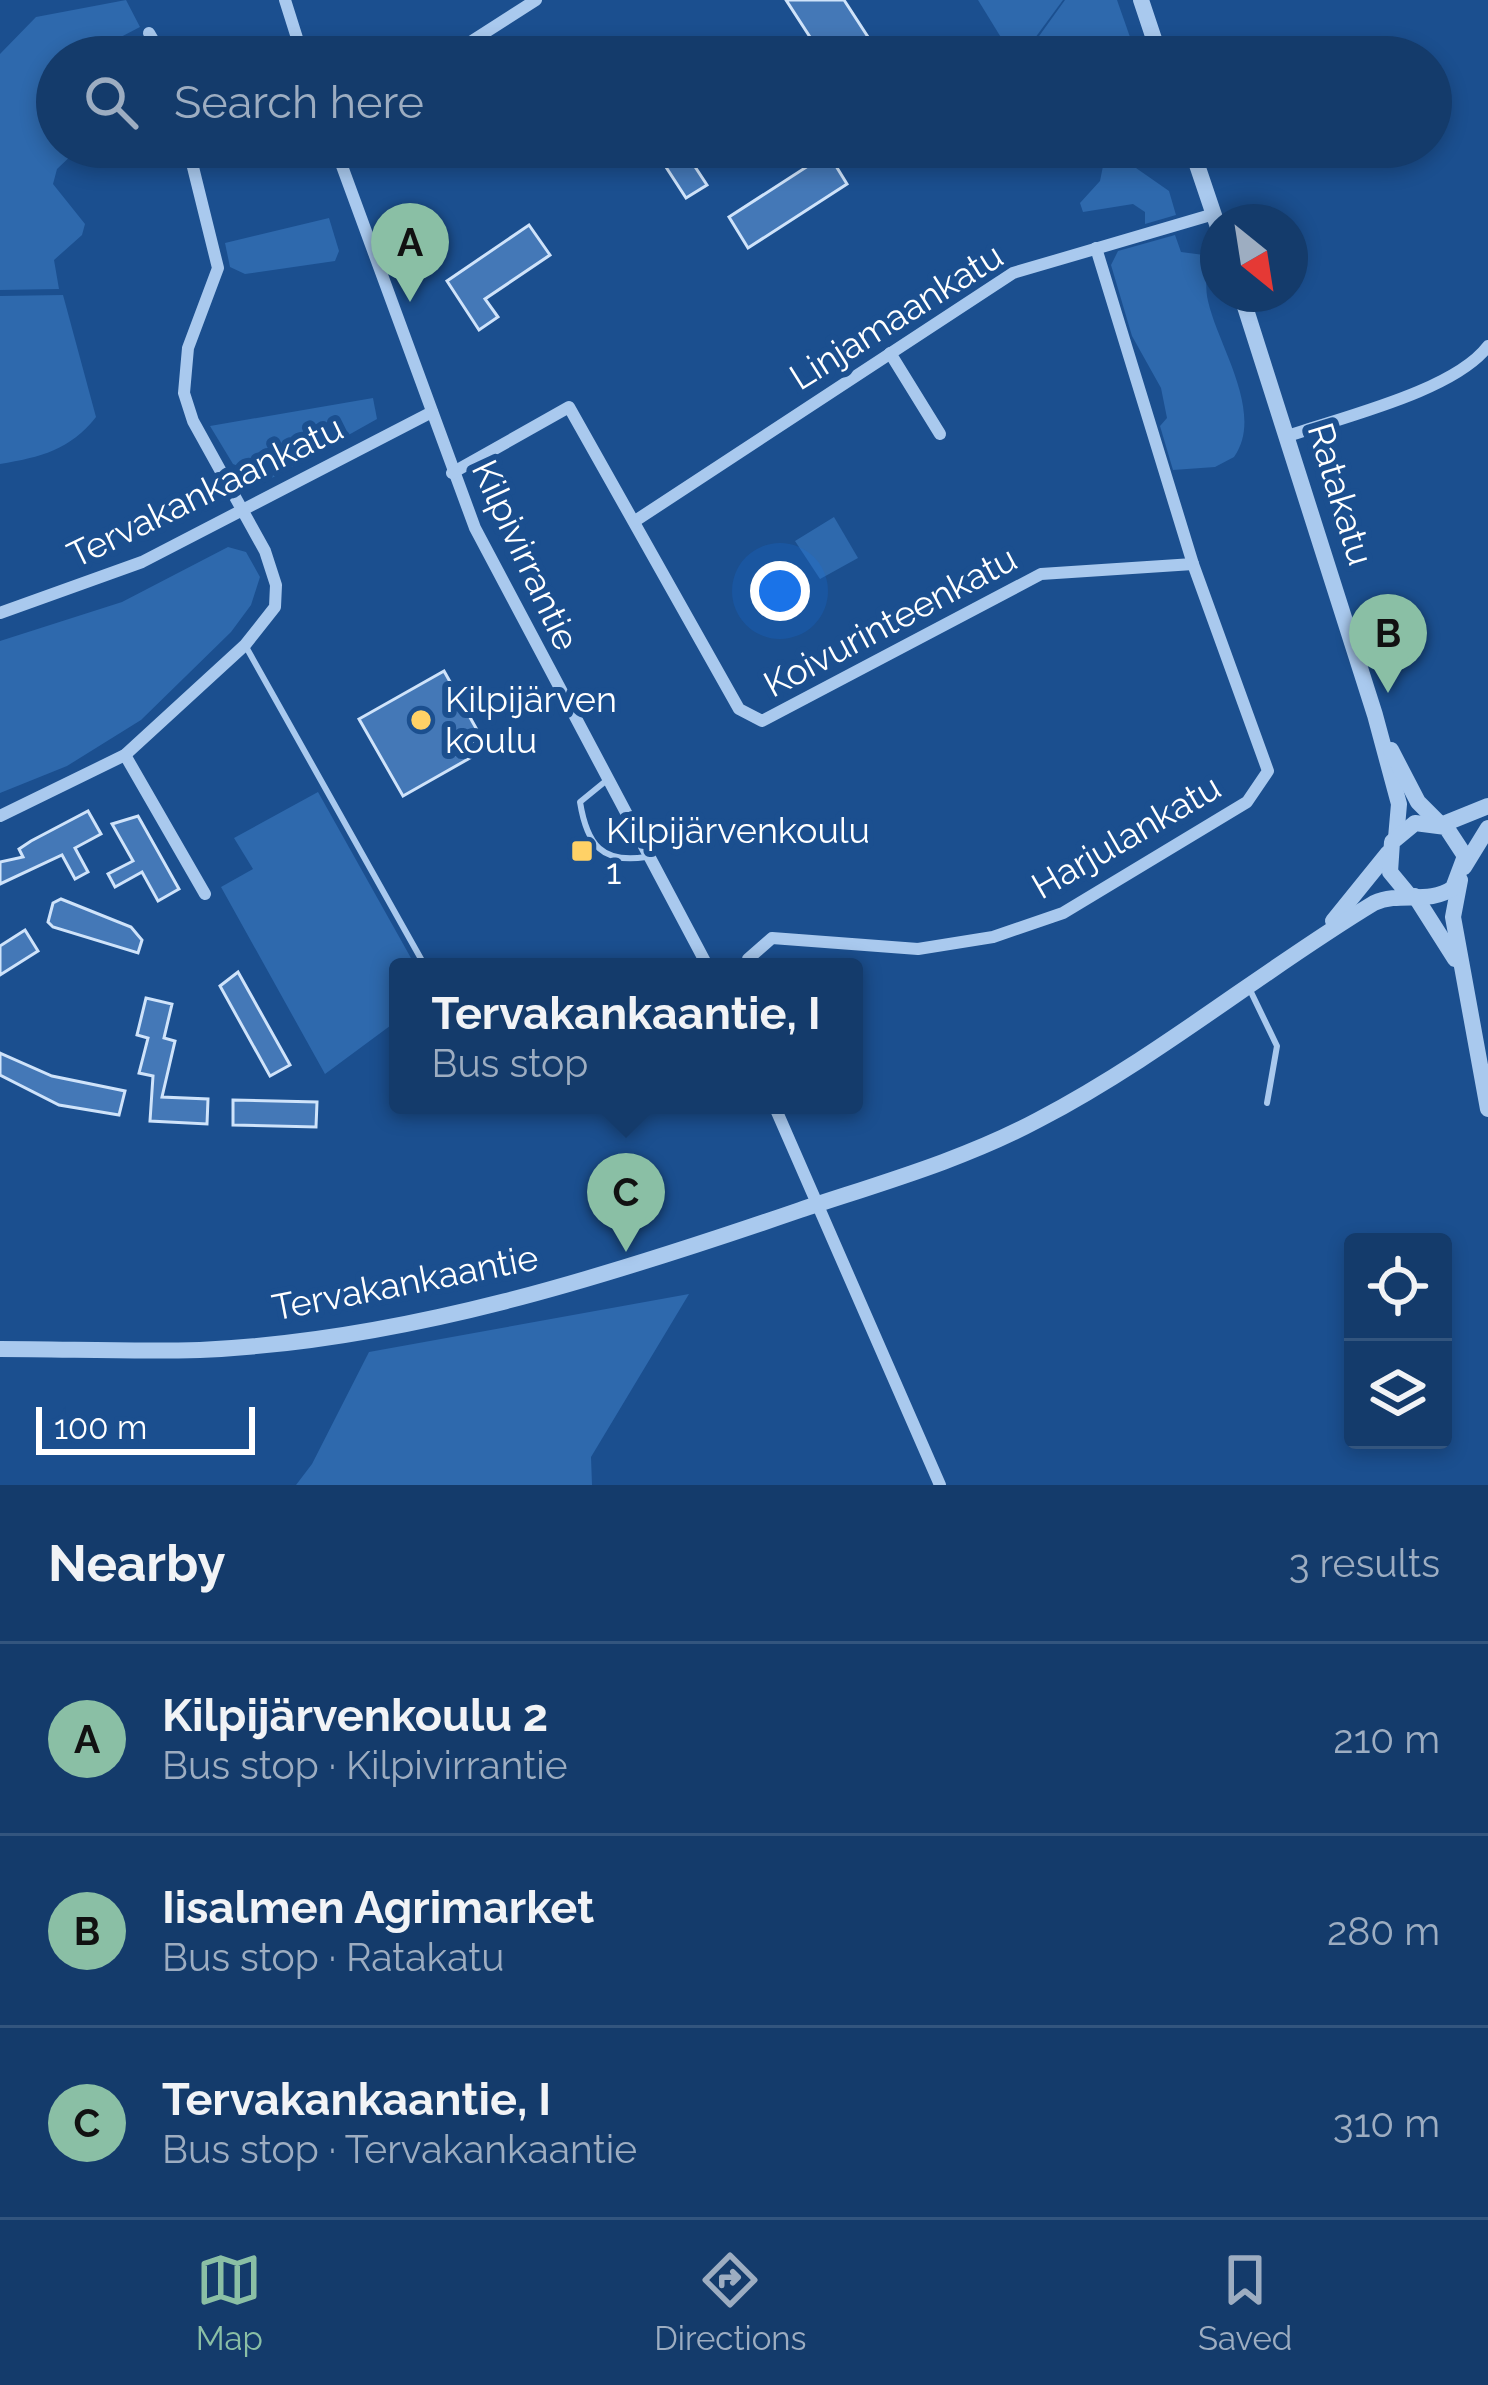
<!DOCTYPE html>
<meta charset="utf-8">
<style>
:root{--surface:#143b6b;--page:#1d4271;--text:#f1f3f6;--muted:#9dadc1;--line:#33557e;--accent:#8abfa5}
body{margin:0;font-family:Raleway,sans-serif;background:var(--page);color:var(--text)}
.controls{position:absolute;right:36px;bottom:36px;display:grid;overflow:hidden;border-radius:12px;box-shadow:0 6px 18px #0003}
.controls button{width:108px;height:108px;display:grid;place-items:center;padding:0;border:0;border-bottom:3px solid var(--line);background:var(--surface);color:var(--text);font:60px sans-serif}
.compass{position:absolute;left:1200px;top:204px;width:108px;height:108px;border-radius:50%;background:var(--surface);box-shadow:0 6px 18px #0003;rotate:150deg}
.scale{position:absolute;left:36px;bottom:30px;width:219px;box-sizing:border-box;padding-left:12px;border:6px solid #fff;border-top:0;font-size:33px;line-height:42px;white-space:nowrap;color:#fff;-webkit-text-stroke:9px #1b4f8f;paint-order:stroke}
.you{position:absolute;left:780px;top:591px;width:42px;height:42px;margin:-30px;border:9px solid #fff;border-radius:50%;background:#1a73e8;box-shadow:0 0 0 18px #1a73e833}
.badge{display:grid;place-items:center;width:78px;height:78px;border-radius:50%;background:var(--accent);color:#111;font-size:39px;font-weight:700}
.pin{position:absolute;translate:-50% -99px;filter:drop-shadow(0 3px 6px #0008)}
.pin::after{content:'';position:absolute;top:63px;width:42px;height:36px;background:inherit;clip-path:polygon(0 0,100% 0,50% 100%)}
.popup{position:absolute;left:389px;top:958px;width:474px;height:156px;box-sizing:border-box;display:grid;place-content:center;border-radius:12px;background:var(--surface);filter:drop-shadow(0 3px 9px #0005);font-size:39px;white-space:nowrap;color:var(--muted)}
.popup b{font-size:45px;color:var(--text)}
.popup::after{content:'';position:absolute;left:50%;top:100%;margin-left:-24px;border:24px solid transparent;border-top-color:var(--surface)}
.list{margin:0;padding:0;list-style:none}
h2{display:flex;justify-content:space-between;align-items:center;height:156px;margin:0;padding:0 48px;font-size:51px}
h2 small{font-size:39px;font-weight:400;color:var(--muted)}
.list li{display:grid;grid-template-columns:78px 1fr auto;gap:36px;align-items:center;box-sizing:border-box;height:192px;padding:0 48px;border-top:3px solid var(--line)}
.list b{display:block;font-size:45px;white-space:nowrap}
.list p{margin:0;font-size:39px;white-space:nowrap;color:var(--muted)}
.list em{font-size:39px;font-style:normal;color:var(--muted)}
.icon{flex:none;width:66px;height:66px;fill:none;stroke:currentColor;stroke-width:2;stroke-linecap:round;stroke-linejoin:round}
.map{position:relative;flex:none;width:1488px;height:1485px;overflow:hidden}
.search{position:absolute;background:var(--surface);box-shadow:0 6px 18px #0003;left:36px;right:36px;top:36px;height:132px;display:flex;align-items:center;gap:30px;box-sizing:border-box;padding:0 42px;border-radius:66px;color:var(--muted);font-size:45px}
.sheet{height:732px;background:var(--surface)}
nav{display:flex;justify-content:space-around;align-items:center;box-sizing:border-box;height:168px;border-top:3px solid var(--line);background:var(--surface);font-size:33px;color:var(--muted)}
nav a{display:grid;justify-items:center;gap:6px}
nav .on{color:var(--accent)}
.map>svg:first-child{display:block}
.green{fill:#2e69ad}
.building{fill:#4478b7;stroke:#cfe3fa;stroke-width:3}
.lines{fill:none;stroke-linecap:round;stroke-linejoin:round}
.service{stroke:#a9c9ee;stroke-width:6}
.minor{stroke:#a9c9ee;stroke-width:12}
.tertiary{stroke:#a9c9ee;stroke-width:16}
.poi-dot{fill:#ffd166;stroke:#1b4f8f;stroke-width:4.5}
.labels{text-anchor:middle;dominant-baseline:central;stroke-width:12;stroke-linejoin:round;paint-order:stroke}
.street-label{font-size:36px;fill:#fff;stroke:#1b4f8f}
.poi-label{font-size:36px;fill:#fff;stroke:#1b4f8f;text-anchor:start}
</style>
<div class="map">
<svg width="1488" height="1485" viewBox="0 0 1488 1485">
<rect width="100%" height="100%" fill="#1b4f8f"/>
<g class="green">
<path d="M126 0 140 27 92 52 78 47 57 57 46 92 57 113V147H74L75 152 57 169 53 184 85 224 82 235 54 260 59 289 0 290V54L36 17Z"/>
<path d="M978 0H1063L1021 57H1013Z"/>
<path d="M1065 0H1117L1137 57H1024Z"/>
<path d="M1074 147H1132L1136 168 1169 191 1176 215 1145 224V212L1133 204 1083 212 1080 203 1100 181 1103 166Z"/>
<path d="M329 218 339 251 335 261 245 274 230 267 225 243Z"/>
<path d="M1175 235 1181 252 1204 255C1209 270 1204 285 1208 301 1218 346 1265 413 1234 457L1215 467 1173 470 1160 426 1167 418 1161 388 1132 336 1111 265 1118 251Z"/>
<path d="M63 295 96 417C70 450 41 457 0 464V296Z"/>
<path d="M373 398 377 419 270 479 233 464 210 426Z"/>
<path d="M834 517 858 558 820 579 795 541Z"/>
<path d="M228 547 246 552 260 577 251 605 231 632 141 720 67 766 0 793V641L122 602Z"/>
<path d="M318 792 416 967H398V1020L325 1074 221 887 253 869 234 838Z"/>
<path d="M689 1294 591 1457 592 1485H296L312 1464 369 1352Z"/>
</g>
<g class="building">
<path d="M786 0H844L881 57H823Z"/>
<path d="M653 147H682L707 185 686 198Z"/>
<path d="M828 153 847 184 748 248 729 217Z"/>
<path d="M529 225 550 255 485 299 498 317 479 330 447 281Z"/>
<path d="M444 671 481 737 463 747 470 758 403 796 359 719Z"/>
<path d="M88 811 101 834 75 848 88 872 75 879 62 855 0 884V862L23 857 19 849 31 841Z"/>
<path d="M138 816 179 889 158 901 142 872 115 887 108 874 133 861 112 824Z"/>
<path d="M61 899 131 927 142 940 138 953 53 927 48 922 53 903Z"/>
<path d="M25 930 38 951 0 975V946Z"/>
<path d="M238 972 290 1065 270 1076 220 986Z"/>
<path d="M146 998 172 1004 164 1038 175 1041 162 1097 208 1099 207 1124 150 1121 153 1076 139 1073 148 1038 137 1035Z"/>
<path d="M0 1053 52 1076 125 1091 119 1115 59 1105 0 1075Z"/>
<path d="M233 1100 317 1102 316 1127 233 1125Z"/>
</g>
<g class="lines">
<g class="service">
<path d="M245 645 425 966"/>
<path d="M607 780 580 802C587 845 602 864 646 857"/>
<path d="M1250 990 1277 1046 1267 1103"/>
</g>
<g class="minor">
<path d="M285 0 303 57"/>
<path d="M149 33 163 57"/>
<path d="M447 57 536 0"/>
<path d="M335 147 475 528 708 967"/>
<path d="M890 353 940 434"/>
<path d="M1288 436C1342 417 1454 391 1488 346"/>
<path d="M452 473 569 407 739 709 762 721 1041 574 1193 564"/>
<path d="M635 521 1013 273 1214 214"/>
<path d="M0 613 142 562 432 412"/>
<path d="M125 755 205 894"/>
<path d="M0 816 125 755 245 645 275 607 276 585 265 551 193 421 184 393 188 348 218 268 188 147"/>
<path d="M748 959 772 938 918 949 993 937 1063 913 1247 802 1268 771 1193 564 1096 248"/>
<path d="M774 1105 940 1485"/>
</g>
<g class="tertiary">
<path d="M1141 0 1160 57"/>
<path d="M1191 147 1218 227"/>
<path d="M1241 294 1375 715 1399 804 1396 838"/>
<path d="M1391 750 1418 802 1441 825 1488 806"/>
<path d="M1464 867 1488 828"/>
<path d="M1460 880 1453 917 1488 1109"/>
<path d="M1415 896 1455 959"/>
<path d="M1333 921 1388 853"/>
<path d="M0 1349C66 1349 134 1352 200 1350 405 1341 608 1276 800 1210 881 1183 963 1160 1038 1120 1157 1058 1260 972 1374 903 1401 891 1428 905 1453 888L1465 856 1446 827 1415 823 1392 842 1390 872 1409 895"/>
</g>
</g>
<g class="poi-dot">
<circle cx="421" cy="720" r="12"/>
<rect x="570" y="839" width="24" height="24" rx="6"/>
</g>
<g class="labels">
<g class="street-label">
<text transform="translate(896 316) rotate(-32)">Linjamaankatu</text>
<text transform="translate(205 491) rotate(-26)">Tervakankaankatu</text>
<text transform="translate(1341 494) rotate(73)">Ratakatu</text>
<text transform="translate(526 555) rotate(65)">Kilpivirrantie</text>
<text transform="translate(890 621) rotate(-28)">Koivurinteenkatu</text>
<text transform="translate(1126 836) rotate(-30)">Harjulankatu</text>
<text transform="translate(405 1282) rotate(-11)">Tervakankaantie</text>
</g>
<g class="poi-label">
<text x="445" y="699">Kilpijärven<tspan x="445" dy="41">koulu</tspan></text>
<text x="606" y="830">Kilpijärvenkoulu<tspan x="606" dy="41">1</tspan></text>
</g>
</g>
</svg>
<div class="controls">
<button><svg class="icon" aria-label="locate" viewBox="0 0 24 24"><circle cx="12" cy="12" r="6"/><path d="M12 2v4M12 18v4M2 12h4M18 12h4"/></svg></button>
<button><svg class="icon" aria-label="layers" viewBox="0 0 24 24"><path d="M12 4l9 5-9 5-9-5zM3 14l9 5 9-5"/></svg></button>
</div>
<svg class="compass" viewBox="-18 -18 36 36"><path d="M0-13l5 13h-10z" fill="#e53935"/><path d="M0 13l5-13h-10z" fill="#9dadc1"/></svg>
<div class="scale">100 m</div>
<div class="you"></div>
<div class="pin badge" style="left:410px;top:302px">A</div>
<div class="pin badge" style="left:1388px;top:693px">B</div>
<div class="pin badge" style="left:626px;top:1252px">C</div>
<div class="popup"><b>Tervakankaantie, I</b>Bus stop</div>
<div class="search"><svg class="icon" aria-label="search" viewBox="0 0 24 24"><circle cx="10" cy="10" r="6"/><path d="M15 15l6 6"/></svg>Search here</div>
</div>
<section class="sheet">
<h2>Nearby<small>3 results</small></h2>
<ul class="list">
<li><span class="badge">A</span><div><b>Kilpijärvenkoulu 2</b><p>Bus stop · Kilpivirrantie</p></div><em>210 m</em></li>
<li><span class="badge">B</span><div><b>Iisalmen Agrimarket</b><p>Bus stop · Ratakatu</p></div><em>280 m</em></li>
<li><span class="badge">C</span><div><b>Tervakankaantie, I</b><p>Bus stop · Tervakankaantie</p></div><em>310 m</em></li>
</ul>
</section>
<nav>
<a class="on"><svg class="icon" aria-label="map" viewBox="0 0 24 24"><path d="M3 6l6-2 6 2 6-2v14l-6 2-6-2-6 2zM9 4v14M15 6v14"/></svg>Map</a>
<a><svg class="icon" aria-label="directions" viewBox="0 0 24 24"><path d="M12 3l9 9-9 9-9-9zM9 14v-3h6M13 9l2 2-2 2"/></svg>Directions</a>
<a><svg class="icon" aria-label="saved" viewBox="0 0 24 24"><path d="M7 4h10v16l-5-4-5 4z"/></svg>Saved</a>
</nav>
